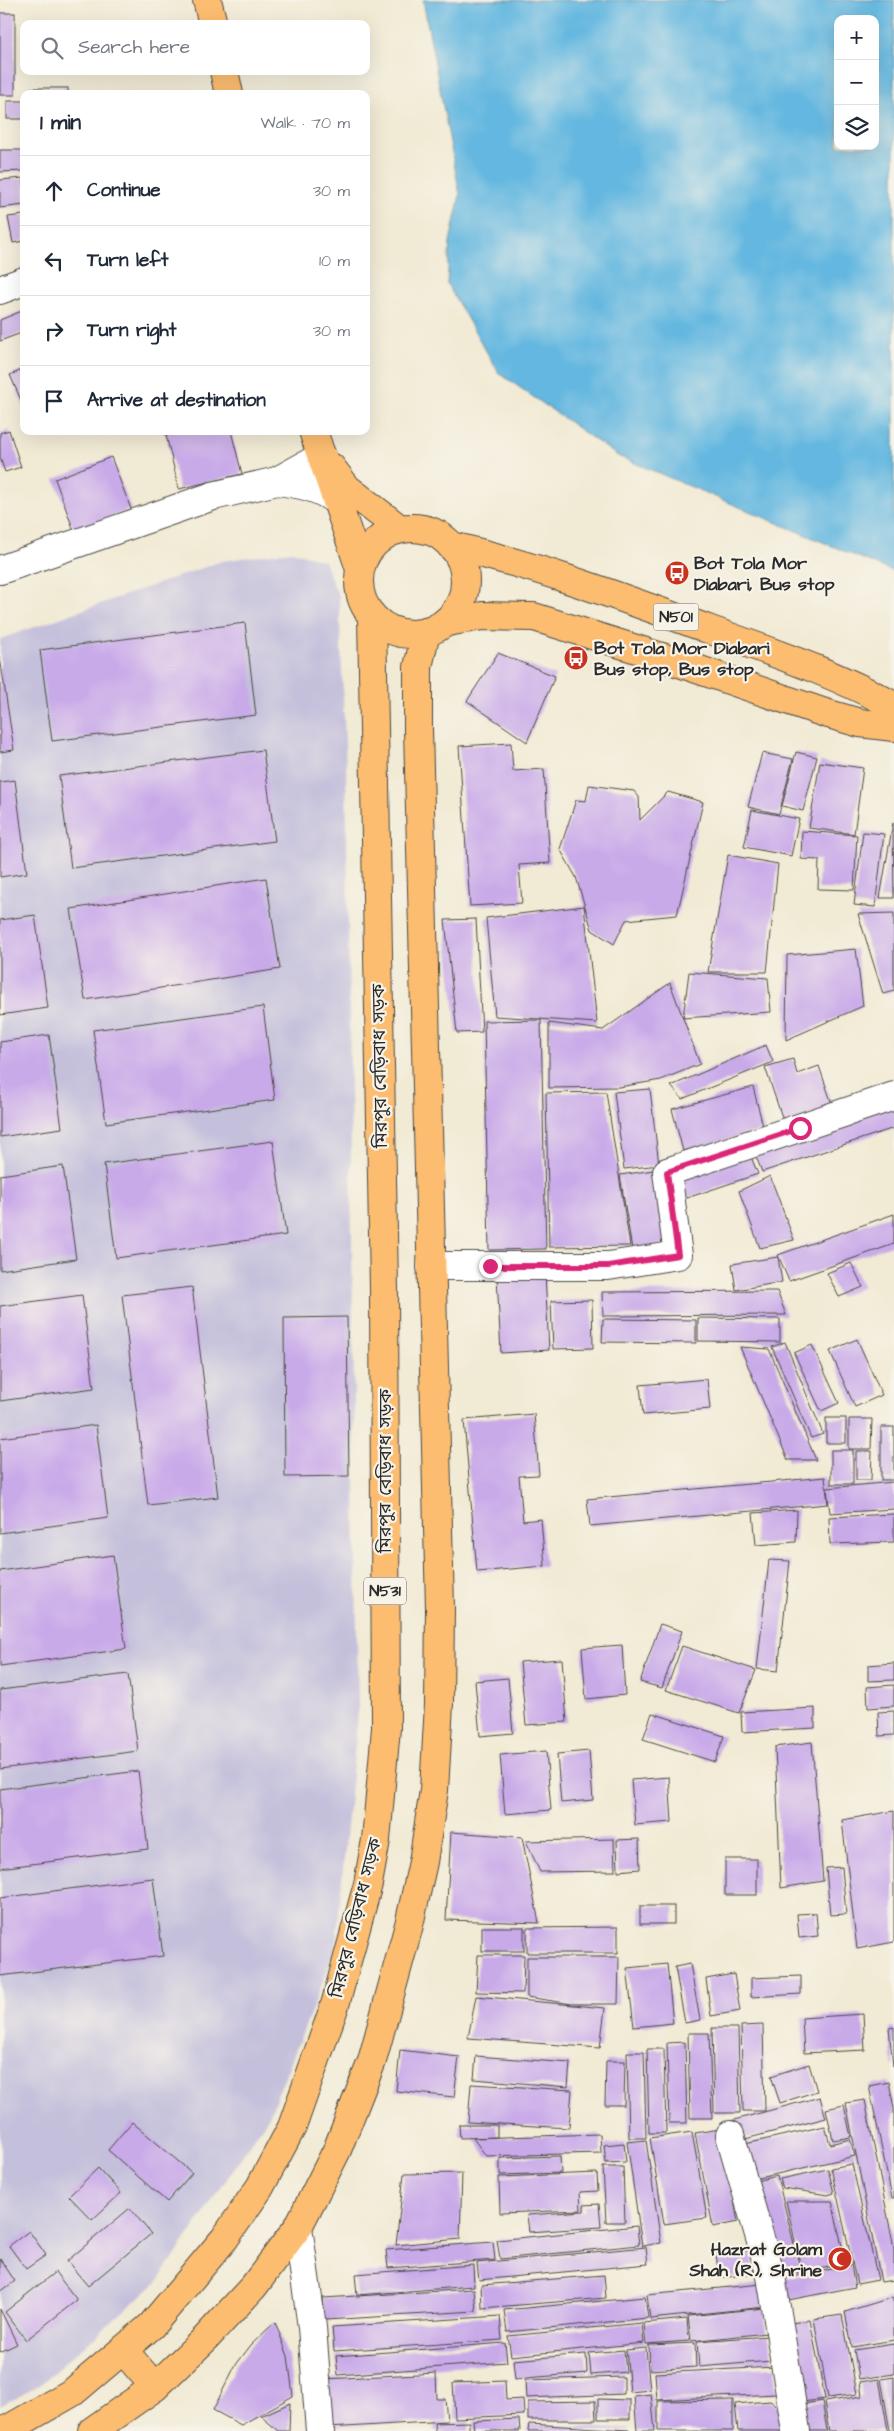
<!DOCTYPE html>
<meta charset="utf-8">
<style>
:root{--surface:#fff;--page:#f2f2f3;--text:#1f2937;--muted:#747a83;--line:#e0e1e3}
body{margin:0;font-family:"Architects Daughter","Noto Sans Bengali",sans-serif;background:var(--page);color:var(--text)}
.controls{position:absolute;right:15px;top:15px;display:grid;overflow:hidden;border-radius:10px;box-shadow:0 5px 20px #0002}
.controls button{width:45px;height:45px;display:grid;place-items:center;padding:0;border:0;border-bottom:1px solid var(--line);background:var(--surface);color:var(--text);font:25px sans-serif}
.stop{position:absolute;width:15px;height:15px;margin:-11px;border:4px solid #db2777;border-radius:50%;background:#fff}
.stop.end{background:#db2777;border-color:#fff;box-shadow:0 1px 5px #0008}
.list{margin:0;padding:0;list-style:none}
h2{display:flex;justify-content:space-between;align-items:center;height:65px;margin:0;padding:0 20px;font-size:21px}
h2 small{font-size:16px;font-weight:400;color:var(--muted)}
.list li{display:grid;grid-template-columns:32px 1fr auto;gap:15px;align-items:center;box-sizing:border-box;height:70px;padding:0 20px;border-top:1px solid var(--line)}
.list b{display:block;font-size:19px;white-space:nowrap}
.list em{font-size:16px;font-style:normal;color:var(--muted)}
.icon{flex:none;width:28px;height:28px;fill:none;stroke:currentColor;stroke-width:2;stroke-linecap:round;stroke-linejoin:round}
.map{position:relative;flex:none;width:894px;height:2431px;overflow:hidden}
.search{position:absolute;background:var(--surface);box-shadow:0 5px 20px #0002;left:20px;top:20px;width:350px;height:55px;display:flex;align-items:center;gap:12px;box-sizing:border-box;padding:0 18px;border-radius:10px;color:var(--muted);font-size:19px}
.panel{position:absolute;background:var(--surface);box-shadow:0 5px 20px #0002;left:20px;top:90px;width:350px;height:345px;border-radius:10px}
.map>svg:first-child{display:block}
.industrial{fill:#c4c0db}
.water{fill:#64b7e0;stroke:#487186;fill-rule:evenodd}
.building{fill:#c9aae9}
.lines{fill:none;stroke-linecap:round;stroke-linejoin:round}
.minor-casing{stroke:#494844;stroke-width:30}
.trunk-casing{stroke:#494844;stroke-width:30}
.minor{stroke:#fff;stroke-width:28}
.trunk{stroke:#fcbd6f;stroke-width:28}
.route{stroke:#db2777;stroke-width:6}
.labels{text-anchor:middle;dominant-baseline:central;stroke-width:4.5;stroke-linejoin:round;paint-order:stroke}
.shield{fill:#f7f3e8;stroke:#686764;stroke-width:1}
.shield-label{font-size:16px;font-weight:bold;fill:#2b2b2b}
.poi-label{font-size:18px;font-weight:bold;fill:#2b2b2b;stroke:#f7f3e8;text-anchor:start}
.street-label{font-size:18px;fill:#2b2b2b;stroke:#f7f3e8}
</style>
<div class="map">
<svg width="894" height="2431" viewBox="0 0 894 2431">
<rect width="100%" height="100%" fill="#f7f3e8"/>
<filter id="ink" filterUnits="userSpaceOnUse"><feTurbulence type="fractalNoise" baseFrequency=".02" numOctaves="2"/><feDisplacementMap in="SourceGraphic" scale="10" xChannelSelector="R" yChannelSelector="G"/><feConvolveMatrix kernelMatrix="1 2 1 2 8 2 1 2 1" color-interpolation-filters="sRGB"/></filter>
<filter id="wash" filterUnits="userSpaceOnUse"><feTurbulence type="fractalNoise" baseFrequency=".0096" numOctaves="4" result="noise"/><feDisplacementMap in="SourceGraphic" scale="20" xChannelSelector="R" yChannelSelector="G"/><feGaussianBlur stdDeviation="1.12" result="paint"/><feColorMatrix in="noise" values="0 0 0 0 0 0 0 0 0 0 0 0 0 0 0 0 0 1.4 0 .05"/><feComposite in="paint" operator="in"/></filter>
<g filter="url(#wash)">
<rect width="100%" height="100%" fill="#f1ead4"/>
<path class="industrial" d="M292 551 324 561 339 597 346 768 358 1712 335 1952 269 2116 159 2280 37 2387 0 2406V639L222 561Z"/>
<path class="water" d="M423 0H894V572L618 456 499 373 447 284 450 242 460 195ZM838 19H875V146H838Z"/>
<g id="blocks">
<g class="building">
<rect x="0" y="13" width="15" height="82"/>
<rect x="31" y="88" width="37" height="6"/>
<rect x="7" y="101" width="17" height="18"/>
<path d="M0 150H24V171L0 172Z"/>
<path d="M24 178V205L0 208V180Z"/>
<path d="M24 215V241L13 243 8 217Z"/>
<path d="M24 310V332L0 341V320Z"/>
<path d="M24 369V407L10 375Z"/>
<path d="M9 430 21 467 5 472 0 458V433Z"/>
<path d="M165 431H231L242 474 179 489Z"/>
<path d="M111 457 131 509 74 531 55 479Z"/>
<path d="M245 623 256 715 52 741 40 650Z"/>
<path d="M498 653 555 676 527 742 467 701Z"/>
<path d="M0 657 14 750 0 752Z"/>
<path d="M511 743 513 771 544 769 550 863 519 865 522 903 470 906 459 746Z"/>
<path d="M263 750 275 841 71 868 59 776Z"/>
<path d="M796 752 817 757 803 811 782 806Z"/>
<path d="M762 753 793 759 779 814 748 807Z"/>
<path d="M820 762 863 768 854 834 809 828Z"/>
<path d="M15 780 27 873 0 877V782Z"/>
<path d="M589 785 634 791 639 797 640 820 668 792 703 802 677 915 626 920 614 944 592 930 576 877 560 849 576 800 586 801Z"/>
<path d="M752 810 799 819 791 856 744 847Z"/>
<path d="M893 823 894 898H880Z"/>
<path d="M802 831 857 835 854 890 818 889 819 860 801 859Z"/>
<path d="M863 832 884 834 875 907 854 905Z"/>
<path d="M728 855 778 864 767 972H708Z"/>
<path d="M266 878 280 969 85 1000 71 909Z"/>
<path d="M584 906 597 1023 495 1016 486 918Z"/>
<path d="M894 913V991L883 994 858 914Z"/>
<path d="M35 915 48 1008 0 1015V920Z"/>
<path d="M476 919 482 1032 457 1033 445 920Z"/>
<path d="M856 949 863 1006 786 1040 787 955Z"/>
<path d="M689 972 768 978 771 1012 683 1018Z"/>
<path d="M670 983 700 1064 661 1080 619 1087 549 1088V1023L603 1030Z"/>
<path d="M263 1007 275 1100 106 1123 93 1030Z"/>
<path d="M541 1020 546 1249 489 1250 484 1021Z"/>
<path d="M49 1035 62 1128 0 1137V1042Z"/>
<path d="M766 1045 773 1062 682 1099 671 1086Z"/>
<path d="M793 1059 797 1074 819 1066 833 1107 785 1126 765 1067Z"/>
<path d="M753 1087 764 1130 683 1151 672 1109Z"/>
<path d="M650 1089 659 1165 624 1169 614 1092Z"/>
<path d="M606 1092 630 1246 549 1247 546 1093Z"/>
<path d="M894 1103V1128L762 1172 754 1151Z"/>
<path d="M273 1141 286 1235 116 1258 104 1164Z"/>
<path d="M749 1152 758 1174 678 1201 669 1180Z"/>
<path d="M63 1166 76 1259 0 1270V1175Z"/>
<path d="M654 1170 667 1244 632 1249 620 1175Z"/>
<path d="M770 1176 794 1240 760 1248 739 1191Z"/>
<path d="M894 1214V1244L789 1281 778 1255Z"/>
<path d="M778 1257 782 1282 736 1290 732 1264Z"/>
<path d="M851 1263 863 1287 839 1297 827 1273Z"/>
<path d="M545 1273 549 1350 501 1353 497 1276Z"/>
<path d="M192 1287 218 1497 148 1505 122 1295Z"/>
<path d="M777 1291 786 1315 603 1316 602 1292Z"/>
<path d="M82 1295 94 1388 0 1401V1306Z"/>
<path d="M592 1300 593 1348 553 1349 551 1301Z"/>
<path d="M347 1317 349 1476 285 1477 284 1318Z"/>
<path d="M698 1318 780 1319V1342L698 1341Z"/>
<path d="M603 1319 696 1320V1343L602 1342Z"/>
<path d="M857 1339 882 1395 855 1407 830 1351Z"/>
<path d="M785 1342 823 1434 811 1438 772 1347Z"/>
<path d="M812 1345 839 1403 821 1411 794 1353Z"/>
<path d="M740 1347 769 1349 816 1460H788Z"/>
<path d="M707 1379 710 1409 643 1415 640 1385Z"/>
<path d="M534 1414 539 1475 519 1476 523 1521 541 1519 545 1566 477 1572 464 1420Z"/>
<rect x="826" y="1418" width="20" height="25"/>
<path d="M849 1419H872L871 1449H849Z"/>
<path d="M96 1425 108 1518 0 1533V1438Z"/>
<rect x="881" y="1427" width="13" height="53"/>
<rect x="831" y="1450" width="22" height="34"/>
<path d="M856 1451H872L871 1480H856Z"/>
<path d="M825 1477 828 1504 590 1526 587 1499Z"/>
<path d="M894 1482V1509L830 1513 827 1488Z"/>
<path d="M797 1510 796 1542 756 1545 753 1513Z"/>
<path d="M894 1514V1542L830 1544 829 1517Z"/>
<path d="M113 1555 126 1649 0 1666V1571Z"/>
<path d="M769 1560 790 1561 778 1671 757 1669Z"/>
<path d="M660 1624 682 1631 662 1688 640 1682Z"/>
<path d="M622 1645 625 1695 586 1699 582 1648Z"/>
<path d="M682 1646 756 1670 739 1713 666 1690Z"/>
<path d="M562 1659 567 1722 526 1725 520 1662Z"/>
<path d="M894 1663V1680L868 1681V1665Z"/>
<path d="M128 1674 138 1751 0 1769V1690Z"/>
<path d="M508 1678 513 1733 480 1736 475 1681Z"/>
<path d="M894 1685V1706L868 1708 867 1687Z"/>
<path d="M815 1708V1728L742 1732 741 1712Z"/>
<path d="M894 1711V1735L879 1736 878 1712Z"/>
<path d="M652 1713 724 1736 715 1762 643 1739Z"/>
<path d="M812 1742 823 1881 781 1888 775 1747Z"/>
<path d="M546 1751 551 1810 505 1814 500 1755Z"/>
<path d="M589 1751 593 1800 561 1803 557 1754Z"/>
<path d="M138 1771 148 1849 0 1868V1789Z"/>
<path d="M669 1777 672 1822 635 1825 631 1780Z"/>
<path d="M894 1811V1942L857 1949 842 1820Z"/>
<path d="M451 1832 522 1837 539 1923 446 1920Z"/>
<path d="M614 1839 615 1871 540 1872 526 1841Z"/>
<path d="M639 1839 640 1869 618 1871 617 1840Z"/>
<rect x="725" y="1859" width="32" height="36"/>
<path d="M842 1867 846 1914 830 1915 826 1868Z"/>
<path d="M153 1878 163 1956 0 1976V1898Z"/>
<rect x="640" y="1906" width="34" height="18"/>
<path d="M816 1913 818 1936 799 1938 797 1914Z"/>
<rect x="482" y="1927" width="42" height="24"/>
<path d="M618 1927V1953H527V1928Z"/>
<path d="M478 1955H524L523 1993 476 1992Z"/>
<path d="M527 1957H619L618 2004H572L527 1997Z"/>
<path d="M667 1964 673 2023 634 2027 627 1968Z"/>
<path d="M690 1964 700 2020 685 2023 675 1967Z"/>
<path d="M734 1974 740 2011 711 2016 706 1979Z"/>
<path d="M801 1976V1994L751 1997V1978Z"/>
<path d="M476 1996 605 2008 600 2048 468 2038Z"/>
<path d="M863 2014 865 2050 804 2053 802 2018Z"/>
<path d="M763 2025 765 2111H743L741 2026Z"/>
<path d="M894 2027V2066H893L889 2028Z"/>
<path d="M712 2028H738L740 2113H714Z"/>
<path d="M688 2033H709L712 2118H690Z"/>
<path d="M685 2042 687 2123H669L667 2043Z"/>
<path d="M647 2049H664L666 2133H649Z"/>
<path d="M400 2050 459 2057 454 2097 396 2091Z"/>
<path d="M627 2052H644L646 2138H629Z"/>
<path d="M476 2056 570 2063 568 2087 474 2079Z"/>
<path d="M606 2061H625L624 2105H605Z"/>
<path d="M809 2064 817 2091 780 2103 771 2076Z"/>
<path d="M889 2082 894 2108V2198H892L869 2086Z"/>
<path d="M471 2084 572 2090 569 2128 468 2122Z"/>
<path d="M820 2097 826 2118 730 2143 723 2123Z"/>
<path d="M865 2100 894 2249V2280L881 2282 846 2103Z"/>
<path d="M844 2105 851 2137 833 2140 826 2109Z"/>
<path d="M132 2122 192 2173 167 2202 108 2150Z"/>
<path d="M459 2125H497V2137L460 2138Z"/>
<path d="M825 2126 830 2144 850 2139 855 2156 751 2180 741 2145Z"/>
<path d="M720 2129 738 2222 713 2227 695 2133Z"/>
<path d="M692 2132 707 2218 664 2224 650 2138Z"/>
<path d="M600 2134 601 2153 486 2156 473 2138Z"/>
<path d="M646 2140 661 2243 642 2246 627 2142Z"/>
<path d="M624 2143 626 2162 606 2163 604 2145Z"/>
<path d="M560 2156 561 2173 500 2175V2158Z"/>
<path d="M852 2164 878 2280 857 2284 831 2168Z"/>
<path d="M603 2167H623L625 2222H606Z"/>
<path d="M98 2168 121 2193 92 2220 69 2196Z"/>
<path d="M828 2169 834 2193 828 2195 783 2188 780 2179Z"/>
<path d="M462 2173 460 2239 396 2245 404 2174Z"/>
<path d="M597 2173 598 2191 580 2192 581 2210 500 2213 499 2177Z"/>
<path d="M777 2176 801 2272 772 2278 748 2183Z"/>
<path d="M786 2201H832L846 2264 802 2272Z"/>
<path d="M599 2204 601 2227 529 2232 527 2215 584 2211V2205Z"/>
<path d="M130 2208 151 2234 88 2286 67 2261Z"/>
<path d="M637 2226 639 2245 500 2259 497 2240Z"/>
<path d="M29 2231 46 2255 26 2269 9 2246Z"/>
<path d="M493 2242 495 2260 388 2268 386 2250Z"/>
<path d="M646 2247 648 2264 479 2280 477 2263Z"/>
<path d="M751 2250 754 2274 719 2278 716 2254Z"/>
<path d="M0 2259 15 2281 0 2292Z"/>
<path d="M473 2265 474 2286 357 2295 355 2274Z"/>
<path d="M851 2265 855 2287 778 2302 773 2281Z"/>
<path d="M55 2272 77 2300 26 2340 5 2312Z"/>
<path d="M604 2275 606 2298 482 2308 481 2285Z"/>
<path d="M762 2284 765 2307 650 2319 647 2295Z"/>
<path d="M474 2289 476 2311 325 2320 323 2298Z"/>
<path d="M645 2297 648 2318 507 2332 504 2310Z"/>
<path d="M894 2297V2340L852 2347 845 2312Z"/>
<path d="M764 2308 767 2333 691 2341 688 2316Z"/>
<path d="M0 2309 17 2344 0 2352Z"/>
<path d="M842 2315 857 2394 828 2398 814 2319Z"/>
<path d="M500 2316 502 2340 334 2351 332 2327Z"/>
<path d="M687 2319 689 2341 646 2344 644 2323Z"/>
<path d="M810 2320 825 2399 787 2404 773 2326Z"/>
<path d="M275 2322 288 2356 293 2396 241 2425 213 2410 235 2366 251 2345Z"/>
<path d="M642 2323 644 2343 511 2356 508 2336Z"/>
<path d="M769 2336 771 2361 699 2367 697 2341Z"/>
<path d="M505 2343 507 2362 338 2375 336 2356Z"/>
<path d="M695 2343 696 2367 650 2370 649 2345Z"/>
<path d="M894 2344V2374L859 2379 854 2350Z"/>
<path d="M646 2348 650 2390 630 2392 626 2350Z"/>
<path d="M624 2350 626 2372 591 2375 589 2353Z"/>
<path d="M586 2354 587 2373 515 2379 513 2360Z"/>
<path d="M775 2367 776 2394 657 2400 655 2373Z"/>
<path d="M436 2373 437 2399H445L447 2421 328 2428 325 2379Z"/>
<path d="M624 2377V2394L526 2398 525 2380Z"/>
<path d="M894 2377V2431H890L881 2379Z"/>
<path d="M879 2379 888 2431H829L824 2402 862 2396 860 2382Z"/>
<path d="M505 2381 506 2400 523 2399 524 2415 455 2418 453 2383Z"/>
<path d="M651 2394 655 2431H637L634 2396Z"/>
<path d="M598 2399 630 2400V2419H598Z"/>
<path d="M733 2400V2431H658V2401Z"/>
<path d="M595 2401 596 2420H528V2402Z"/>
<path d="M770 2401 781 2409 783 2431H738L735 2404Z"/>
<path d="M822 2401 827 2431H789L785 2407Z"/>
<path d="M290 2403 289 2431H278L261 2416Z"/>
<path d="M519 2419 520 2431H474L473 2421Z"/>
<path d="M469 2422V2431H435L434 2423Z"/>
<path d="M529 2424 629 2430V2431H528Z"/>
</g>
</g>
</g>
<g filter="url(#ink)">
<use href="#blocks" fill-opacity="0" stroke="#494844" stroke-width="1"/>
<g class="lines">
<defs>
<g id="minor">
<path d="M0 290 24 281"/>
<path d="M277 481C300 484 319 487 338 502"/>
<path d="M0 570 213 496 277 481 322 456"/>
<path d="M431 1266H608L678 1255 667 1172 894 1096"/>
<path d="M730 2135 771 2276 796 2431"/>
<path d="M298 2227 312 2327 320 2431"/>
</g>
<g id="trunk">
<path d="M207 0 213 24"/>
<path d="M224 71 229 94"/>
<path d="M313 431 360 569"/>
<path d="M331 467 347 488 400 529"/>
<circle cx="412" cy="581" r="53"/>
<path d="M451 546C539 566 623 598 708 629 771 652 835 673 894 706"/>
<path d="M447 622 482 616 534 617 662 657 825 713 860 723 894 727"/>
<path d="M124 2351 155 2387"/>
<path d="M5 2431 73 2392 151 2326 225 2238 260 2187 292 2127 335 2005 368 1884 376 1840 386 1728 384 1289 372 616"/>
<path d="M92 2431 155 2387 206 2338 254 2286 298 2227 337 2150 372 2061 409 1925 423 1862 434 1790 439 1704 440 1608 418 729V667L426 632"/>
</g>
</defs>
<use href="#minor" class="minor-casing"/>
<use href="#trunk" class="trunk-casing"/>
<use href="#minor" class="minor"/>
<use href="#trunk" class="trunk"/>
</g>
</g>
<g class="lines" filter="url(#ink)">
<path class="route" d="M490 1266H608L678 1255 667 1172 800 1128"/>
</g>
<defs>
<symbol id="bus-disc" viewBox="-11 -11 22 22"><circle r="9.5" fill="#c8321e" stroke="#f7f3e8"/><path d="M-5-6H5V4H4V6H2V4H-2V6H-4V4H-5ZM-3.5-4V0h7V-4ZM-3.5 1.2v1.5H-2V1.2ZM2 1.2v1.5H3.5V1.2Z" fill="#fff"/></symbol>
<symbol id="mosque-disc" viewBox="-11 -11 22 22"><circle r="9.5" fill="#c8321e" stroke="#f7f3e8"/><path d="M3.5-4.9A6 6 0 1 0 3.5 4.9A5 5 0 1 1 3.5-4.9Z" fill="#fff"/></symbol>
</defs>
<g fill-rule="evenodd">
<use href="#bus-disc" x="663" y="559" width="28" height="28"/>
<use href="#bus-disc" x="562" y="644" width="28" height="28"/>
<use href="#mosque-disc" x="826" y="2245" width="28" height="28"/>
</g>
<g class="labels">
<g class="shield">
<rect x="653.5" y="603.5" width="45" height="27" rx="4"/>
<rect x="364" y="1577.5" width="42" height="27" rx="4"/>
</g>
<g class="shield-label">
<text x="676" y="617">N501</text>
<text x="385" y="1591">N531</text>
</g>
<g class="poi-label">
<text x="694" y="563">Bot Tola Mor<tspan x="694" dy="21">Diabari, Bus stop</tspan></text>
<text x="594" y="648">Bot Tola Mor Diabari<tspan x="594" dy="21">Bus stop, Bus stop</tspan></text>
<text x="822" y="2249" text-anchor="end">Hazrat Golam<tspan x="822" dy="21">Shah (R), Shrine</tspan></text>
</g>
<g class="street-label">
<text transform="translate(380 1066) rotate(-91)">মিরপুর বেড়িবাধ সড়ক</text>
<text transform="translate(385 1471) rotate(-90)">মিরপুর বেড়িবাধ সড়ক</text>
<text transform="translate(356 1918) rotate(-76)">মিরপুর বেড়িবাধ সড়ক</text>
</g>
</g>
</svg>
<div class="controls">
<button>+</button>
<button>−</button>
<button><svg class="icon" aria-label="layers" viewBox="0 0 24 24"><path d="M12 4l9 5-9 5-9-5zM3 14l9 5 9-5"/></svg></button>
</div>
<div class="stop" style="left:800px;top:1128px"></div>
<div class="stop end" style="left:490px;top:1266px"></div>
<div class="search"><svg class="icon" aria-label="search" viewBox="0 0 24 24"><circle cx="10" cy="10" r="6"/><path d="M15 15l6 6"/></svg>Search here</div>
<section class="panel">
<h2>1 min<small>Walk · 70 m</small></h2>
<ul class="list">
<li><svg class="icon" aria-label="ahead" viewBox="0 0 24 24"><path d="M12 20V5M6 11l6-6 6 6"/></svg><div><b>Continue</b></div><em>30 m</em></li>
<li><svg class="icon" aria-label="left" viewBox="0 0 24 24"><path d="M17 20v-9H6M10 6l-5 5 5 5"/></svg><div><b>Turn left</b></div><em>10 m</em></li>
<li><svg class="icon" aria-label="right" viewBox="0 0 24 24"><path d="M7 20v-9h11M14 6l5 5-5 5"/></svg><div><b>Turn right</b></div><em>30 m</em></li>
<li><svg class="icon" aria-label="arrive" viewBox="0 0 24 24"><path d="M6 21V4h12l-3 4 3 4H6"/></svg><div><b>Arrive at destination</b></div></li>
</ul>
</section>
</div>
